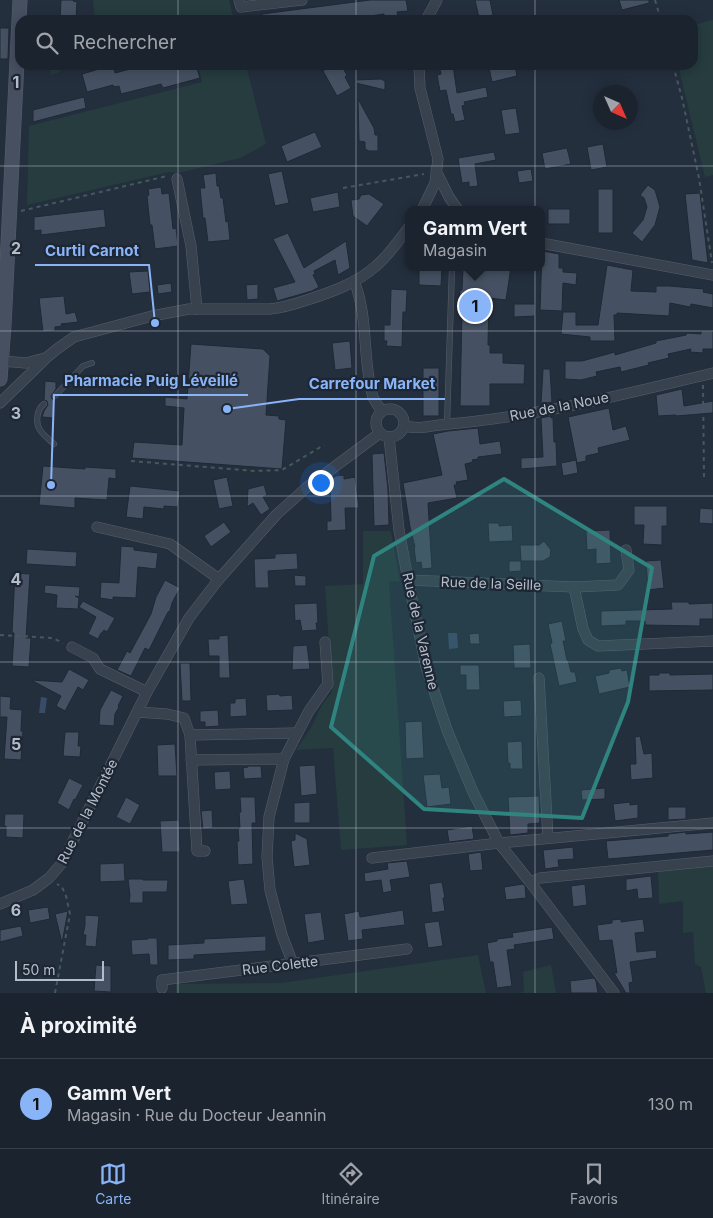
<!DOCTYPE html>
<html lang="fr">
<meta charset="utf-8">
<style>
:root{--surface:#1b232e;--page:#242b36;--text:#f1f3f6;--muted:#a0a4aa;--line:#39404a;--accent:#8ab4f8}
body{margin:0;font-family:Inter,sans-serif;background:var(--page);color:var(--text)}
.compass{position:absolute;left:593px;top:85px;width:45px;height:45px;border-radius:50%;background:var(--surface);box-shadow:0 2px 12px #0003;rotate:135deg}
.scale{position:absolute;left:15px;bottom:12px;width:89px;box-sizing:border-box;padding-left:5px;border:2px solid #b4bcc9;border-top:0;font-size:14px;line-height:18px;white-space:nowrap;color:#b4bcc9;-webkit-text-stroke:4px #1d2633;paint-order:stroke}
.you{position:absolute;left:320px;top:482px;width:18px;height:18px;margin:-12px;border:4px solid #fff;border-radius:50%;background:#1a73e8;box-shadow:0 0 0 8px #1a73e833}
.badge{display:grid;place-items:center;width:32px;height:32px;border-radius:50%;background:var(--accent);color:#111;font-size:16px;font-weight:700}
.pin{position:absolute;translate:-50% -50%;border:2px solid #fff;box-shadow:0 1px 5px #0006}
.popup{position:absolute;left:405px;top:206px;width:140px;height:65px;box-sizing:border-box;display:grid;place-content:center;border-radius:10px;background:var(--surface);filter:drop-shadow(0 1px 4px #0005);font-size:16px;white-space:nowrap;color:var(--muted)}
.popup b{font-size:19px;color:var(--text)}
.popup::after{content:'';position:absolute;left:50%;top:100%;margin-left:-10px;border:10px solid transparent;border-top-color:var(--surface)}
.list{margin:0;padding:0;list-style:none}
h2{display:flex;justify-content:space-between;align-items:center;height:65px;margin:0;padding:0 20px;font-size:21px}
h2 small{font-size:16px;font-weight:400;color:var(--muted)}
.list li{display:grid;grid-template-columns:32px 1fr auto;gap:15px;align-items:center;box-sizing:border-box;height:90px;padding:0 20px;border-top:1px solid var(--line)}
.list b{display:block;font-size:19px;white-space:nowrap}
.list p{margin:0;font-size:16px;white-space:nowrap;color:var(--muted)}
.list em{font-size:16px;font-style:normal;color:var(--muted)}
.icon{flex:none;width:28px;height:28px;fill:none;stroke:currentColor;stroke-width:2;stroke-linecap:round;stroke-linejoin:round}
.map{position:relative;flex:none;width:713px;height:993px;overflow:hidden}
.search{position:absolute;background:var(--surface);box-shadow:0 2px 12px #0003;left:15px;right:15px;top:15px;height:55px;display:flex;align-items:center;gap:12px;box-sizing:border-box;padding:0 18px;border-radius:15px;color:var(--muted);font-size:19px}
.sheet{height:155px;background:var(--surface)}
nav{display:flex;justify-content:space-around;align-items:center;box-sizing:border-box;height:70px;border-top:1px solid var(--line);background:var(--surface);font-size:14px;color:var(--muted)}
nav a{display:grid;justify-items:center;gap:2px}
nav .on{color:var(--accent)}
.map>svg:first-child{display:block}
.green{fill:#263c3f}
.water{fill:#394c67}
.building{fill:#455162;stroke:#1f2835}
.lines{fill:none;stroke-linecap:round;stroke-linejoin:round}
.service-casing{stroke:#565f6c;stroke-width:6}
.minor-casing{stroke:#565f6c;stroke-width:11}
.secondary-casing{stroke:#565f6c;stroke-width:15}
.path{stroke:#44595c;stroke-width:2;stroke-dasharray:4 4;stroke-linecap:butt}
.service{stroke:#38414e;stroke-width:5}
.minor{stroke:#38414e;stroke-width:10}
.secondary{stroke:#465061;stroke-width:14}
.marked{fill:#308480;fill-opacity:0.2;stroke:#308480;stroke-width:4;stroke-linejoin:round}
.grid{fill:none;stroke:#b4bcc9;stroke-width:1;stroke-opacity:0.55}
.labels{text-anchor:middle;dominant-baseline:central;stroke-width:4.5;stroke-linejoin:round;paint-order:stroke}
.street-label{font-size:14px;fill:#b4bcc9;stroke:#1d2633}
.grid-label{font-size:16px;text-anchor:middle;font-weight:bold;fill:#b4bcc9;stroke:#1d2633;stroke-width:4.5;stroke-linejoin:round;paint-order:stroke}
.leader{fill:none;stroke:#8ab4f8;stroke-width:2}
.callout-dot{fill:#8ab4f8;stroke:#1d2633;stroke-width:2}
.callout-label{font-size:15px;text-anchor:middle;font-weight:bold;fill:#8ab4f8;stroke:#1d2633;stroke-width:4.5;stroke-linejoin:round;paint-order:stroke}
</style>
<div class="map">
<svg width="713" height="993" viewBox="0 0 713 993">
<rect width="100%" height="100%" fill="#242f3e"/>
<g class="green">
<path d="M93 0H229L234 20H95Z"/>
<path d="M713 20V175L705 177 678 65H693V25Z"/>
<path d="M49 65H73L62 68 60 72 51 75Z"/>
<path d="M198 65H246L266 144 240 158 178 173 169 172 27 205 29 126 202 82Z"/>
<path d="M363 531H391L400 581 389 582 407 845 341 850 333 748 296 750 312 726 322 705 332 692 325 586 363 584Z"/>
<path d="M713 866V993H706L701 967 695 964 693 932 683 933V901L659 904 658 872Z"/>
<path d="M478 955 486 993H176V984L281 983Z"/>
<path d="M551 965 556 993H518L524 992 523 972Z"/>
</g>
<g class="water">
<path d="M448 633H457L458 648 449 649Z"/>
<path d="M41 697 47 698 45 713H39Z"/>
</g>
<g class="building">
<path d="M61 0H73V1L77 2 76 20H60Z"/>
<path d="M370 0H406L408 11 397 12 398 16 384 18V14L356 18V20H262V14Z"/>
<path d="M475 0H490L493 15 479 18Z"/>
<path d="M619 0H649V3L622 10Z"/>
<path d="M0 28H9L8 59H0Z"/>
<path d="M113 65 115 73 145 65H196L200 78 163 88 161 84 121 94 119 86 114 87 113 85 87 92 82 74Z"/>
<path d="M332 65H341L347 75 345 77 351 88 337 96 323 71Z"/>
<path d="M439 65H453L457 93 486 87 488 97 464 102 465 105 462 106 465 120 455 122 453 114H451L446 90 440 91 437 75 441 74Z"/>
<path d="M503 65H515L517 76 492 82 489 68Z"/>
<path d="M381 79 385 81V90L356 83V80Z"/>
<path d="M84 97 86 108 33 122V110Z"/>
<path d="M358 99 374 128 375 135H378V151H369L365 149V142L359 141Z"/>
<path d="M516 108 520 133 505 135 501 110Z"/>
<path d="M315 132 322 147 287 162 281 146Z"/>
<path d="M603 144 607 167 591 170 587 147Z"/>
<path d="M567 148 571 164 545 169 542 153Z"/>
<path d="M494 152 496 160 475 164 478 186 469 187V182L462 183 458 158Z"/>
<path d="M531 169 533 181 519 183 517 171Z"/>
<path d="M282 171 289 203 275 206 268 174Z"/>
<path d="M216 173 217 186H219L221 198H223L226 222 228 221 230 240 208 242 205 218H203L200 188H205L203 175Z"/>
<path d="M648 185 655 190 660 207 655 225 642 242 632 233 643 220 647 207 644 198 640 195Z"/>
<path d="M161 187 162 194 169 193 173 229 176 228 178 246 155 249 152 225H150L147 196 149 195 148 189Z"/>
<rect x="598" y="189" width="15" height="44"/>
<path d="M338 192 340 207 313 212 310 198Z"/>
<path d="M700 193 708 263 692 260 685 194Z"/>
<path d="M369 194 384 204 367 226 353 216 351 200 359 199 361 195Z"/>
<path d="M104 209 106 227 41 235V230L34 231V217Z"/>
<rect x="548" y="209" width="22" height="15"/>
<path d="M288 233 304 268 346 241 350 268 338 275 335 260 314 271 315 274 313 275 319 287 312 291 277 301 273 288 295 282 273 239Z"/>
<path d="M542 251 559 254V268H563V272L577 273 576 285 563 283 562 311 540 310Z"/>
<path d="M607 265 633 270 631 291 656 292V286H669L704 289 703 292 713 294V308L691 304 690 307 670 303 669 316 617 313V315H614L615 341H590V337L561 334 563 312H576V325H598Z"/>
<path d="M431 267 442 268 441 286 419 285V269H430Z"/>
<path d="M463 267H511L506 300 489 298 488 345H490V353H503V363L525 364 524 384H490V406H460L462 312H459L460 290H462Z"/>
<path d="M148 271 150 292 132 294 129 272Z"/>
<path d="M171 283 172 292 158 294 157 285Z"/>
<path d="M258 284V299L247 300 246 285Z"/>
<path d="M391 289 407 290 406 312H403L402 347 386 346 387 341H384V325H390Z"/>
<path d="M64 296 66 314 75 312 78 322 61 324 62 326 55 327V331L43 332 39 298Z"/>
<path d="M514 304H535V316L514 317Z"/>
<path d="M701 331H713V349H703V353L690 352 691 349 668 354 669 358 648 363 649 365 621 372 620 367 596 372 597 376 581 380 565 379V361H582L615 352V355L656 343V341L686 335 687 333 701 334Z"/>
<path d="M350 341 352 368 335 370 332 343Z"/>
<path d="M191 344 263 349 270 356 266 415 279 416V419L286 420 282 469 132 458 134 442 182 445 184 408 165 406V397L187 399Z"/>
<rect x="423" y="368" width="16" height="48"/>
<path d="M543 369H550L552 402 541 404Z"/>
<path d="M45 381 56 382V389L51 396 52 399 55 400 53 418 42 417 44 411 48 405 47 401 44 400Z"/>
<path d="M682 389 684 406 713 401V413L676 416V415L658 416 656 395Z"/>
<path d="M609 408 613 430 626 426 630 440 598 448 599 453 586 456V461L577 463 568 417Z"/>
<path d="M551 416V418H553L554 442H556L557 466 521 469V458L543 457 541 418Z"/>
<path d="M478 428 480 444 500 441 502 454 478 457V459L472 460 473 462 465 464 468 480 456 482 457 485H454L457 498 428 503 432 568 422 569 421 562 416 563 414 547H415L410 527 403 483 442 475 433 434 448 431Z"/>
<path d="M384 453 388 490 389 525 374 526 372 454Z"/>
<path d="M576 460 578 473 563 476 561 463Z"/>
<path d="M43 466 85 469V467L116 469V479L109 478 107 500 75 498V508L39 505Z"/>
<path d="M344 475V479L355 477 359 508H345L346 530 327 531V521H331L330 480 336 476Z"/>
<path d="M227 477 233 506 219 509 213 480Z"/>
<path d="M264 485 267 495 263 497 270 509 261 515 253 503 247 507 248 489Z"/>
<path d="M130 486 180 491 178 507 164 506V509L144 507 143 519 126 517Z"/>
<path d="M634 506H667V526H662V545L643 544 644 525H634Z"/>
<path d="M700 508 713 509V524L699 523Z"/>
<path d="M224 522 231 532 211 547 204 536Z"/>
<path d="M488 523H499V526L512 525 513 541 489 542Z"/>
<path d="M610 530 611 563 596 564V549L587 550 586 531Z"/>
<path d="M544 541 551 550 550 557 543 561H521L520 545H539Z"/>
<path d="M121 546 134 547V550L158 553 156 569 138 567 136 598 113 597V600L100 598 101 582 119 583Z"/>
<path d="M27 549 77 552 76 567 26 564Z"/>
<path d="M297 553 298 569 268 571 269 588H255L254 559 275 558V554Z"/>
<path d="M661 560 664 588 648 590 646 561Z"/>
<path d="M509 561H521V571L509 572Z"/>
<path d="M15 573 30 574 26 638H31L29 667 12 666 14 633H12Z"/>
<path d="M294 575 306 576V586H295Z"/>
<path d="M165 580 180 588 172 603 170 611 168 612 149 650 145 648 131 676 117 670 127 651 130 653 151 614 156 597Z"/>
<path d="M45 585 80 587 79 597 75 596 79 598 78 609 56 608 57 595 44 593Z"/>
<path d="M83 601 115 618 107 632 104 630 102 633H101L98 639 88 634 96 617 79 607Z"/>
<path d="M671 602H689V604L713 603V619H700V626L645 625V621H626V625L601 626V611L672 609Z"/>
<path d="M317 603 318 623H316L317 630 302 631 300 620 295 621 294 604Z"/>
<path d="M562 621 566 641H563L567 660H568L571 672H575L577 682 559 686 550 644 552 643 548 624Z"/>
<path d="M479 633 480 644H470L469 634Z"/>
<path d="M228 635 230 678H219V656H209L208 639H219V636Z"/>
<path d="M530 644 531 668H514L513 645Z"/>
<path d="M307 645 310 669 292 670 293 646Z"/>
<path d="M180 663H190L191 701H182Z"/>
<path d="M460 665H479L480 690H466V675H460Z"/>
<path d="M621 668 622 671 627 670 630 687 599 694 595 676 609 673V670Z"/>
<path d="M69 669 89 680 83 690 78 687 65 711 56 706 61 696 31 680 62 682Z"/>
<path d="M659 673H670V675L713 674V690L649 691V675H659Z"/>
<path d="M111 690 123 696 118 706 119 707 115 714 114 726 99 725 100 710Z"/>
<path d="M279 694 280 696 292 695 293 710 267 711 266 695Z"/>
<path d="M0 696 11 697 10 709 22 710 21 731H23L21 760 4 759 7 717H0Z"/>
<path d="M246 698 247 716 230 717V703H235V699Z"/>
<path d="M521 700 522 716 504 717 503 701Z"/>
<path d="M218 710 219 726 205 727V722H200V711Z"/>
<path d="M422 721 424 758 406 759 405 722Z"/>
<path d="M65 732H79L78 746H81L80 757 63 756Z"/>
<path d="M640 736 644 754 652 753 653 778 631 780 630 764H636L635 737Z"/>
<path d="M522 741 523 769H510V763H508L507 742Z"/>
<path d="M175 744 177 776H158L157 745Z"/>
<path d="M315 765 317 794 301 796 299 766Z"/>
<path d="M248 766H261L262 778 244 779 243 768 248 767Z"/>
<path d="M230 771 231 789 215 790 214 772Z"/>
<path d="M440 774 442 788 449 787 451 804 427 807 423 775Z"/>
<path d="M69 778 83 785 75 800 74 799 69 810 57 803Z"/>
<path d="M605 788V799L582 800 581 790Z"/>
<path d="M539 796 540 823 528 824V833L510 835 508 797Z"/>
<path d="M126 797 140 805 130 824 116 817Z"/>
<path d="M240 797H255L256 823H252L253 864 238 865 237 841H239L238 828H240L239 812H241Z"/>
<path d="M310 802V823H294V803Z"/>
<path d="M630 802V805L638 804V818L615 821 613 804Z"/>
<path d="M668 807H686V819L668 820Z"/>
<path d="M212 810 213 828 203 829 201 811Z"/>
<path d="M5 814H24L23 838 6 837V826H4Z"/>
<path d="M179 820 180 852H162L160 821Z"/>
<path d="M472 826 474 839 449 842 447 830Z"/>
<path d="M686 832V834L713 832V850L608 859 606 841 668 836V834Z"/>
<path d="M295 833 307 839 310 865 294 867 291 841 295 840Z"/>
<path d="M573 847 574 859 558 860 559 867 545 869 543 850Z"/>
<path d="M481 852 483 870 470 871 468 854Z"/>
<path d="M407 861 410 877 390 880 392 891 383 893 381 880 365 882 364 873 388 869 387 863Z"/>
<path d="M124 863 125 881 100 882V864Z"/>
<path d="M651 876 653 898 638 899 637 889 626 891V879Z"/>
<path d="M128 879H143V880H168L167 892H143V903H129L130 896Z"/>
<path d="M244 879 248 904 231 905 228 881Z"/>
<path d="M442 882 445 898H443L445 911 432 913 429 884Z"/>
<path d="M523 884 525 886 526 898 506 900 504 887Z"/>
<path d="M585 884 587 905 573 907 571 886Z"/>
<path d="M48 907 50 919 30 923 28 910Z"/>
<path d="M403 910 405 925 362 930 363 939 348 941 344 914 359 911 360 917Z"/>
<path d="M68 911 62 943 55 914Z"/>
<path d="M321 912 325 940 308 943 304 914Z"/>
<path d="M85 915 99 916 96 947 85 946 86 935H83L85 925Z"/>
<path d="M621 919V922L643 919 645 932 635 933 637 952 656 950 657 958 630 962 633 982 629 983 630 993H626L614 973H617L612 940 599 941 597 925 612 923V920Z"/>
<path d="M439 921 443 946 428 948 424 923Z"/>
<path d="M21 926 23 936 0 942V930Z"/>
<path d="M552 927 554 939 514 945 515 949 507 950 512 986 497 988 493 962H490L487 943 497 941V939L513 937 512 933Z"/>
<path d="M266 936V951L194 955V959L168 960V945L204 943V939Z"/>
<path d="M148 938H157L158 965H150L149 954 132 955 131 940 148 939Z"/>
<path d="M96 965 111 966V992L94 991Z"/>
<path d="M594 978 596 981 598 993H571L570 981Z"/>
</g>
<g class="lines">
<defs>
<g id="service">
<path d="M55 396 83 366 92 363"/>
<path d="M44 404C37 409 35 422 40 430 43 435 50 440 54 444"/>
<path d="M447 424 452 267"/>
</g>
<g id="minor">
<path d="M239 0 241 7 302 0"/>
<path d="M426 20 437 0"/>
<path d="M419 65 420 88 438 159 435 183 422 210"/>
<path d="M436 171 449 197 458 210"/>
<path d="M177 179 191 246 197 309"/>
<path d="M541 243 713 275"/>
<path d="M354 281C369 317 362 361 373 397 375 402 379 407 382 411"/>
<path d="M2 361 26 363 45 358"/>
<path d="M0 403 34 370 46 358 57 349 74 337 152 316 189 309H270C283 308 295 304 307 300 332 292 357 283 376 266 389 255 399 240 409 227"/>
<circle cx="390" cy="423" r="14"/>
<path d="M404 426C423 430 431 425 449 424 539 416 626 394 713 373"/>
<path d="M389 437 399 530 408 580 426 667 447 730 473 792 499 843 530 882 614 993"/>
<path d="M97 527 170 544 219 579"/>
<path d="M408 580 574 587 618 585 629 570 626 550"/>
<path d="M574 587 583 629 588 640 598 646 713 641"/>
<path d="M72 647 93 658 100 669 147 692"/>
<path d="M539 678 548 838"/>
<path d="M137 712 167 714 184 718 190 735 197 851H205"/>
<path d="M190 735 297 733"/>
<path d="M191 760 284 759"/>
<path d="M372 858 499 843 713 823"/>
<path d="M530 882 540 878 713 861"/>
<path d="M0 904 33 890 49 878 62 863 147 692 189 618 219 579 277 514 306 488 380 433"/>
<path d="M293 964 282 935 270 890 267 857 269 817 284 759 309 711 328 684 325 642"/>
<path d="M162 988V980L407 949"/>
</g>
<path id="secondary" d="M0 379 4 325 20 0"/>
</defs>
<use href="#service" class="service-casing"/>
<use href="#minor" class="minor-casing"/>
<use href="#secondary" class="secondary-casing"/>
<g class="path">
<path d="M655 0 661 20"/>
<path d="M673 65 682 98 699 178 712 263"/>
<path d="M343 188 424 174"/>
<path d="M21 211 167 176"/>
<path d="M703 385 704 478"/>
<path d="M131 461 255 471 282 470 324 445"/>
<path d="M0 635 53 638 63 643"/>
<path d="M55 993 70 914 66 896 62 887 57 884"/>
</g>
<use href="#service" class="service"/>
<use href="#minor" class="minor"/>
<use href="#secondary" class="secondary"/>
</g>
<path class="marked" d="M504 479 652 568 628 702 582 818 424 809 331 727 374 556Z"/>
<path class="grid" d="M178 0V20M356 0V20M535 0V20M178 65V993M356 65V993M535 65V993M0 166H713M0 331H713M0 496H713M0 662H713M0 828H713"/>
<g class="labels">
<g class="street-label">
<text transform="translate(559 406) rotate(-11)">Rue de la Noue</text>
<text transform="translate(491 583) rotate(2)">Rue de la Seille</text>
<text transform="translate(421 631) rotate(77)">Rue de la Varenne</text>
<text transform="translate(87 811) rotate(-63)">Rue de la Montée</text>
<text transform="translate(280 965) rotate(-7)">Rue Colette</text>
</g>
</g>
<g class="grid-label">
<text x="16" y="88">1</text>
<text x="16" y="254">2</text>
<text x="16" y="419">3</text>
<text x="16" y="585">4</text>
<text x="16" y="750">5</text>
<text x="16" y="916">6</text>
</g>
<path class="leader" d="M155 323L149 265H35M51 485L54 395H248M227 409L299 399H445"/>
<g class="callout-dot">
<circle cx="155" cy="323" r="5"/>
<circle cx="51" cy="485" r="5"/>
<circle cx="227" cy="409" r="5"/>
</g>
<g class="callout-label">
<text x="92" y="256">Curtil Carnot</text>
<text x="151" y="386">Pharmacie Puig Léveillé</text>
<text x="372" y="389">Carrefour Market</text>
</g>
</svg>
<svg class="compass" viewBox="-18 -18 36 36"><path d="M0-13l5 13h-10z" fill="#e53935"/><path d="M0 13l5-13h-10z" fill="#a0a4aa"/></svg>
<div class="scale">50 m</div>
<div class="you"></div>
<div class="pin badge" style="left:475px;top:306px">1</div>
<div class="popup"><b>Gamm Vert</b>Magasin</div>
<div class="search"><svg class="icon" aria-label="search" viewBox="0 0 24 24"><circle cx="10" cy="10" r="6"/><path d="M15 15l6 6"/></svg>Rechercher</div>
</div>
<section class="sheet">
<h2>À proximité<small></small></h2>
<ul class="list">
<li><span class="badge">1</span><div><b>Gamm Vert</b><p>Magasin · Rue du Docteur Jeannin</p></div><em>130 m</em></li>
</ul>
</section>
<nav>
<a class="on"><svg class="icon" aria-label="map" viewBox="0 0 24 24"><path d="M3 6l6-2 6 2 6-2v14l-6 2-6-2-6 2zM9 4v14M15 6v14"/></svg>Carte</a>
<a><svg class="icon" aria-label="directions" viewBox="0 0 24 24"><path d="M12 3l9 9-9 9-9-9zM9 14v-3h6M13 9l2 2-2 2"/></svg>Itinéraire</a>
<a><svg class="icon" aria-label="saved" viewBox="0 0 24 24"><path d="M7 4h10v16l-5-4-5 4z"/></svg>Favoris</a>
</nav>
